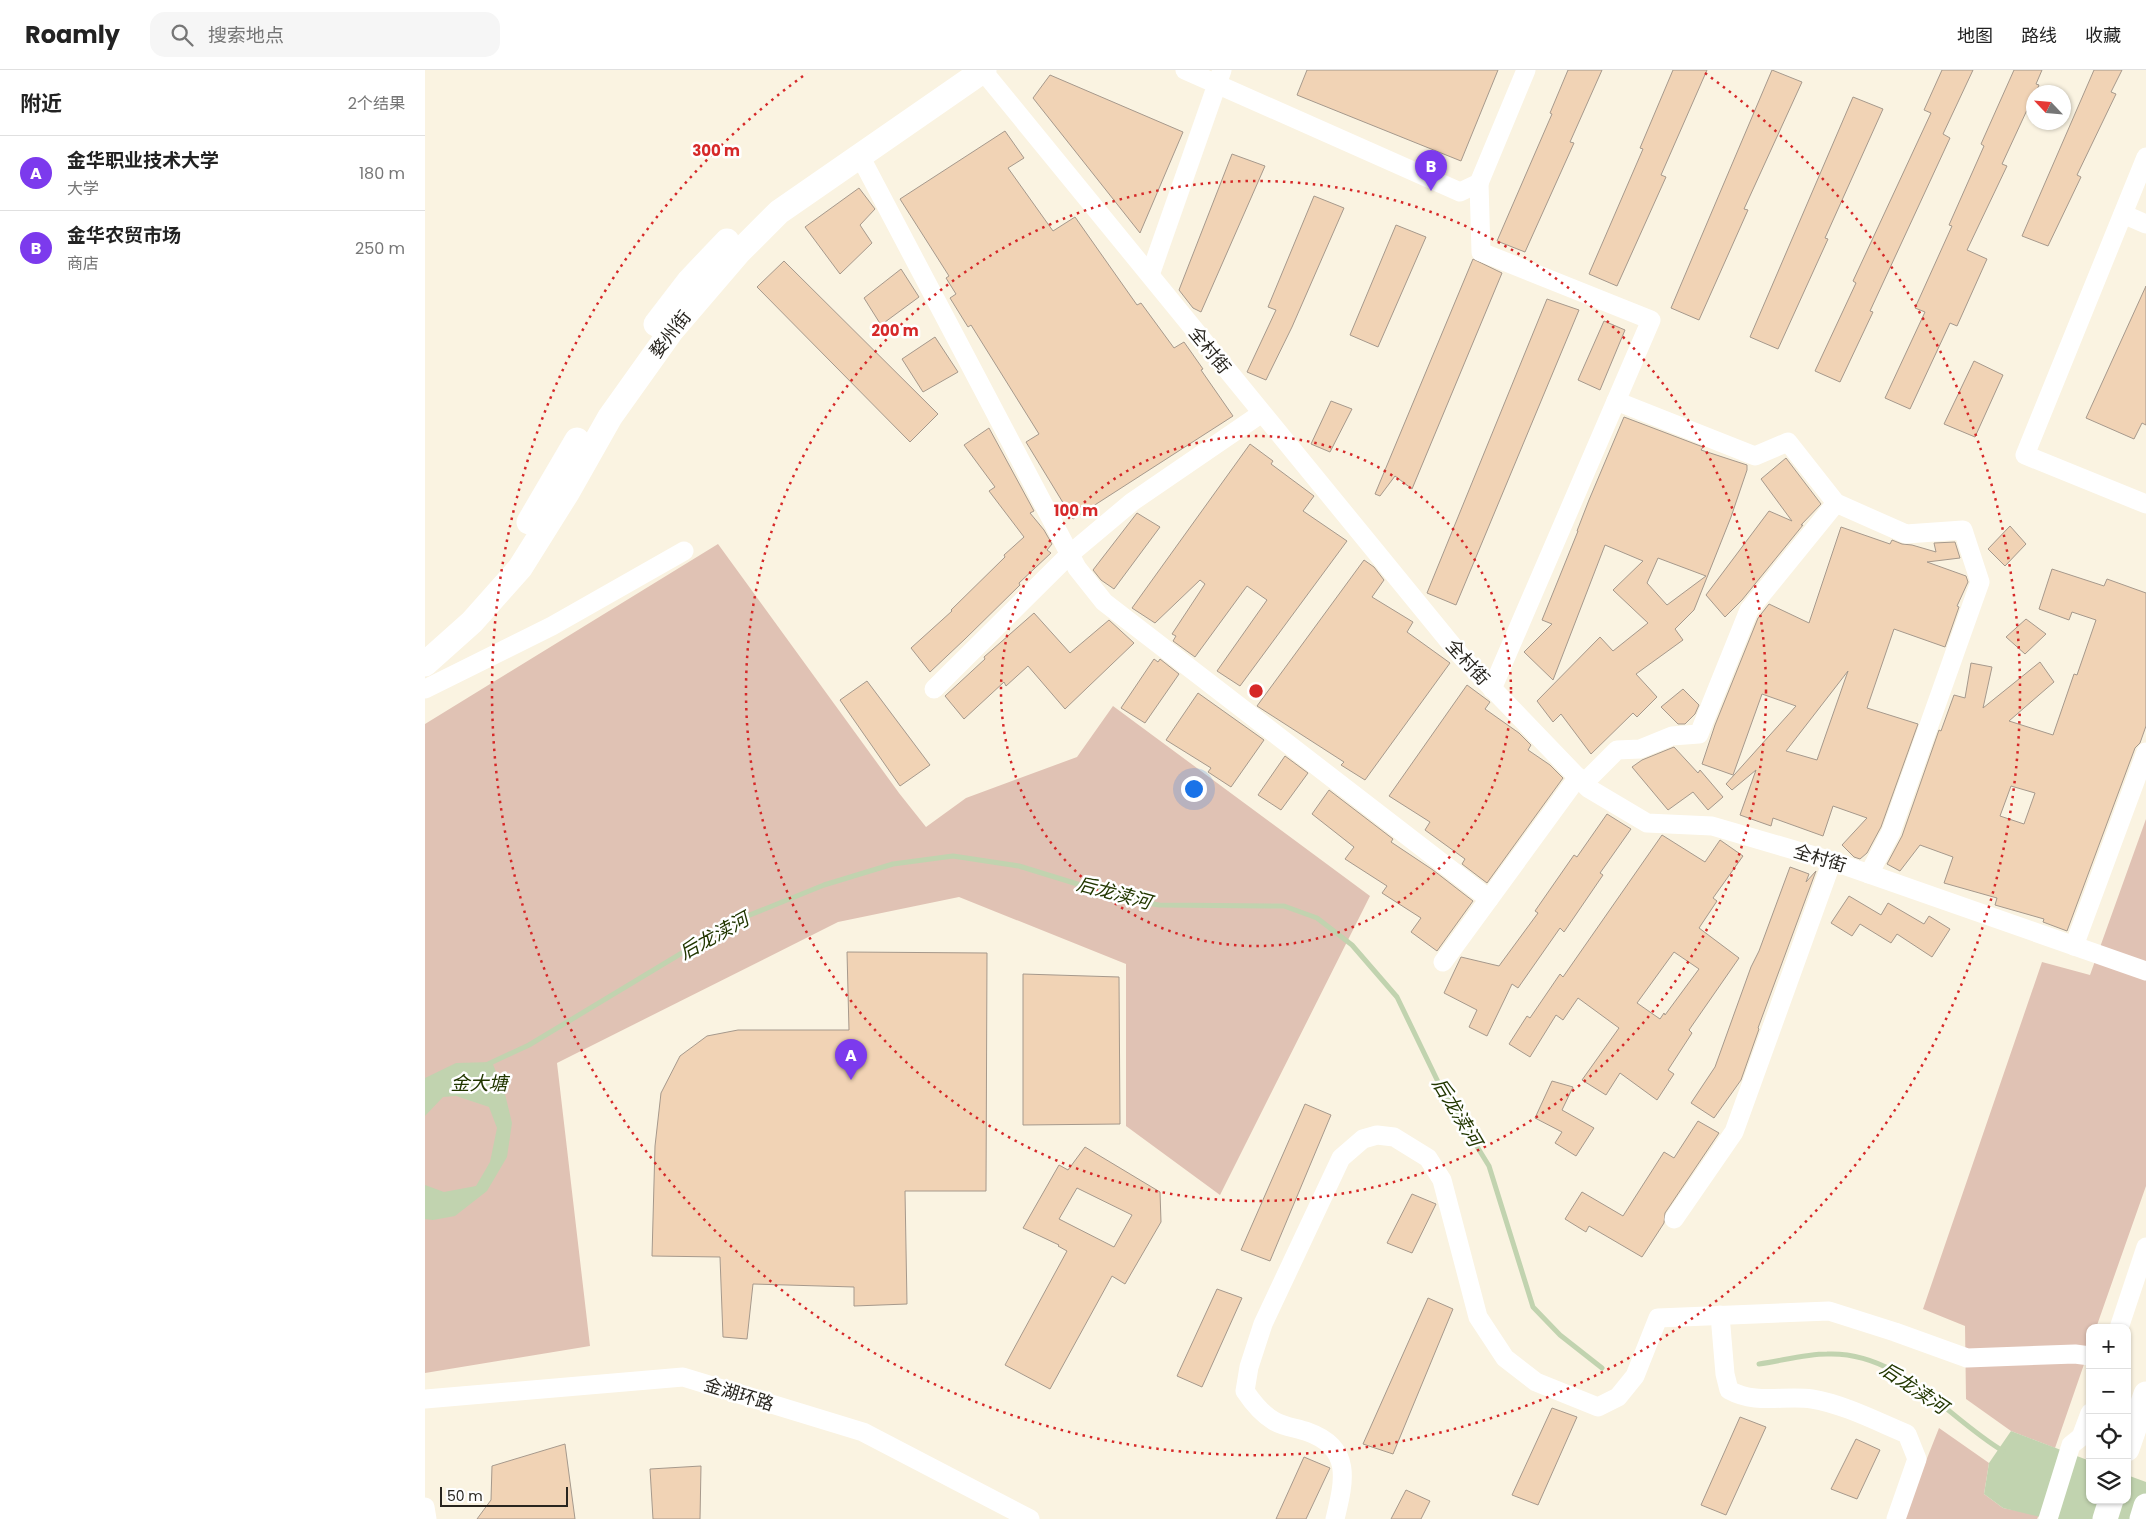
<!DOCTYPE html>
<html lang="zh">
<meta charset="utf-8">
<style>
:root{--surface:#fff;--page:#f6f6f6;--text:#222;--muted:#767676;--line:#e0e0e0;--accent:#7c3aed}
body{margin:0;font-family:Poppins,"Noto Sans SC",sans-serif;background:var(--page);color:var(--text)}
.controls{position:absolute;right:15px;bottom:15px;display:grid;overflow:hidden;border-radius:10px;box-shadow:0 1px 4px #0004}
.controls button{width:45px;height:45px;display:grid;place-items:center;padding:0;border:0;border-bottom:1px solid var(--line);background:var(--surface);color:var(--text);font:25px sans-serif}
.compass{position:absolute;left:1601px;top:15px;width:45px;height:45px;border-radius:50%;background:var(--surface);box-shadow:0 1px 4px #0004;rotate:296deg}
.scale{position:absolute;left:15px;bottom:12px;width:128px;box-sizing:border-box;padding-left:5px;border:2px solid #28251f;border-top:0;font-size:14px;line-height:18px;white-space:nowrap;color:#28251f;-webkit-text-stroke:4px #fff;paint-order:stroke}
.you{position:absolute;left:768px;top:718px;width:18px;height:18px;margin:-12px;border:4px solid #fff;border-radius:50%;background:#1a73e8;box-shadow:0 0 0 8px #1a73e833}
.badge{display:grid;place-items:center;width:32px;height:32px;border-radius:50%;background:var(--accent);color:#fff;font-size:16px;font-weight:700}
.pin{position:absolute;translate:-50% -41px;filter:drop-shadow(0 1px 2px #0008)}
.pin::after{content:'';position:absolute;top:26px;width:18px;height:15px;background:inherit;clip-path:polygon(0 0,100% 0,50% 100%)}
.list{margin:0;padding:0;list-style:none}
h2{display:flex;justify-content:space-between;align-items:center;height:65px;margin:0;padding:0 20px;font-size:21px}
h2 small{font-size:16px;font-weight:400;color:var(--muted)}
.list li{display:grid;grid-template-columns:32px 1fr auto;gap:15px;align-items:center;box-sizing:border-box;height:75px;padding:0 20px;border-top:1px solid var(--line)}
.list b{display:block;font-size:19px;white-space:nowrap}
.list p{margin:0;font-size:16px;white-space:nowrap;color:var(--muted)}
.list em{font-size:16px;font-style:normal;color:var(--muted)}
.icon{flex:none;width:28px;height:28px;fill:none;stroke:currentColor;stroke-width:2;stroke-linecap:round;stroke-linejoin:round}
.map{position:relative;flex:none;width:1721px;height:1449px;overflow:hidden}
header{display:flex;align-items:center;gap:30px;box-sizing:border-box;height:70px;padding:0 25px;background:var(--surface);border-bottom:1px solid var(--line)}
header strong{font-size:24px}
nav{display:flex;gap:28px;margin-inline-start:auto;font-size:18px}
.search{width:350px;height:45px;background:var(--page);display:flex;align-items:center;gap:12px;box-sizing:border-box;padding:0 18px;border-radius:15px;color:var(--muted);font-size:19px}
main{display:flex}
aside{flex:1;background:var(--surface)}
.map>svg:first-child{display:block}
.green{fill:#e0c2b4}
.water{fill:#c1d3af}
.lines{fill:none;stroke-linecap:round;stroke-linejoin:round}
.stream{stroke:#c1d3af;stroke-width:5}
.building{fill:#f1d3b5;stroke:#a6998c;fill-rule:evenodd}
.minor{stroke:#fff;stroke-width:19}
.major{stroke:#fff;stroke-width:25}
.ring{fill:none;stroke:#d62828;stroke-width:2.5;stroke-dasharray:2.5 5}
.labels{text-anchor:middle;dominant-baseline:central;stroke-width:5;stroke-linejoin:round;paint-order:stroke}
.street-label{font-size:18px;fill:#28251f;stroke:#fff}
.water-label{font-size:19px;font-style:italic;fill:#223700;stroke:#fff}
.centre{fill:#d62828;stroke:#fff;stroke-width:2.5}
.ring-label{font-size:15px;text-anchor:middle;font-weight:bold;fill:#d62828;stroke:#fff;stroke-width:5;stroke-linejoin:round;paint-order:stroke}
</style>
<header>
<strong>Roamly</strong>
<div class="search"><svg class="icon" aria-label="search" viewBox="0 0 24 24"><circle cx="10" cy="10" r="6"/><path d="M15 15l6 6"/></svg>搜索地点</div>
<nav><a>地图</a><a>路线</a><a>收藏</a></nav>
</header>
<main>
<aside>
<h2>附近<small>2个结果</small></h2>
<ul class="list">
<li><span class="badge">A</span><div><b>金华职业技术大学</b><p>大学</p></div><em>180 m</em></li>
<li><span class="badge">B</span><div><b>金华农贸市场</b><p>商店</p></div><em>250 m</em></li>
</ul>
</aside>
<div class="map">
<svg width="1721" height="1449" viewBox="0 0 1721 1449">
<rect width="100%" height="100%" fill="#faf3e1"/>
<g class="green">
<path d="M293 474 474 723 501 757 541 728 652 687 688 636 945 826 795 1125 701 1056V894L534 827 413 852 132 993 165 1276 0 1303V654Z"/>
<path d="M1721 749V1116L1671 1258H1665V1277L1630 1378 1586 1361 1541 1329 1540 1256 1498 1239 1617 892 1665 905Z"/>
<path d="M1514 1358 1564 1393 1559 1424 1578 1438 1614 1445 1612 1449H1478Z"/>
</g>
<g class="water">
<path d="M67 992 80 1024 87 1053 82 1087 62 1121 30 1146 8 1150 0 1149V1115L19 1122 51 1116 65 1092 72 1058 64 1037 31 1026 18 1027 0 1046V1008L31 993Z"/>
<path d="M1586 1361 1665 1391V1430H1702V1405L1721 1412V1449H1624L1578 1438 1559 1424 1564 1393Z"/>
</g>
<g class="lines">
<g class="stream">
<path d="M61 995 104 975 310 851 399 815 468 794 528 786 594 796 701 829 734 835 859 836 892 848 927 875 972 927 1016 1018 1064 1096 1108 1237 1135 1265 1177 1298"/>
<path d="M1334 1294C1356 1291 1380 1284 1402 1284 1475 1281 1521 1347 1578 1381"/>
</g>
</g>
<g class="building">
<path d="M882 0H1073L1036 91 872 25Z"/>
<path d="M1143 0H1177L1145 72 1149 73 1100 182 1072 171 1127 44 1125 43Z"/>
<path d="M1248 0H1282L1236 105 1241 107 1192 216 1164 204 1218 79 1215 78Z"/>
<path d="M1347 0 1377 12 1319 139 1323 140 1274 250 1246 238Z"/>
<path d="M1517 0H1548L1518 64 1525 68 1445 241 1448 242 1415 312 1390 301 1431 213 1428 211 1506 43 1499 40Z"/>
<path d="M1589 0H1617L1611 14 1614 15 1611 22H1608V27L1577 94 1582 96 1542 180 1562 189 1532 256 1525 253 1485 339 1460 328 1500 242 1490 238 1527 156 1524 155 1559 76 1556 74Z"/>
<path d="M1669 0H1697L1686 22 1691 24 1652 105 1656 107 1623 176 1597 166Z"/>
<path d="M625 5 758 62 715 163 608 28Z"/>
<path d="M1428 27 1458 39 1400 168 1403 169 1353 279 1325 267Z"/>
<path d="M580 61 599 88 583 98 628 161 650 147 712 235 716 233 749 278 759 272 778 299 776 300 808 346 648 449 601 372 614 364 546 255 543 257 525 228 531 224 521 208 524 206 475 129Z"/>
<path d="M807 84 840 96 776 242 768 238 754 220Z"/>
<path d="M434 118 450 139 435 155 447 173 415 204 380 157Z"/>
<path d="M889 126 919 138 867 257 841 310 822 302 851 240 843 237Z"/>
<path d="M971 155 1001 167 953 277 925 265Z"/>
<path d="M1048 189 1077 203 987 419 970 406 955 426 950 424Z"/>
<path d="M359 191 513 344 485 372 332 217Z"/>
<path d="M476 199 494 227 456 255 439 228Z"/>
<path d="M1721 216V355L1717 353 1709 369 1661 348Z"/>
<path d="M1122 229 1154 240 1031 535 1002 523Z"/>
<path d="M1179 251 1200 260 1175 320 1153 310Z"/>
<path d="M510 267 533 302 498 322 477 289Z"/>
<path d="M1549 291 1578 305 1550 367 1519 354Z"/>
<path d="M906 331 927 339 905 382 886 374Z"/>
<path d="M1199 347 1278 377 1276 380 1322 395V400L1306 447 1269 540 1250 559 1258 570 1211 604 1232 627 1212 647 1208 643 1166 684 1136 644 1128 652 1112 631 1175 567 1188 581 1223 553 1188 520 1218 491 1180 475 1128 610 1099 582 1127 554 1117 550 1153 461H1152L1164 430ZM1233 488 1281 506 1242 535 1222 513Z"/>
<path d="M564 358 609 441 605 443 619 460 627 474 622 480 626 483 594 513 595 515 540 569 505 602 486 578 527 541 526 540 580 487 579 485 599 467 564 421 570 417 539 375Z"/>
<path d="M825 374 848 391 846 394 889 426 878 441 922 471 815 616 792 601 842 530 822 516 770 587 748 571 751 566 747 564 780 514 775 510 730 553 707 538Z"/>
<path d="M1361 388 1396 434 1376 455H1378L1317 530 1300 547 1281 525 1344 441 1367 451 1336 409Z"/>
<path d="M712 443 735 457 689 519 676 510 668 500Z"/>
<path d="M1585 456 1601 474 1580 496 1563 479Z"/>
<path d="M1416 457 1465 474 1467 470 1477 474 1487 475 1511 482 1509 473 1530 472 1535 488 1502 492 1541 506 1543 512 1532 536 1534 537 1520 577 1469 559 1442 638 1493 654 1456 757 1442 783 1435 789 1429 787 1417 775 1442 748 1408 736 1398 766 1348 748 1346 756 1315 745 1331 700 1307 720 1301 714 1371 636 1337 624 1308 705 1277 694 1290 655 1333 548 1344 534 1384 553ZM1423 601 1392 690 1361 681Z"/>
<path d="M939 490 949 497 959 510 947 527 988 552 982 562 1025 593 940 710 916 695 919 692 832 636Z"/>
<path d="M1627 499 1679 516 1682 509 1721 523V656L1715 673 1710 678 1642 861 1618 852 1619 849 1570 835 1572 828 1519 813 1528 787 1495 775 1475 801 1462 794 1477 766 1514 660 1516 661 1529 625 1540 628 1546 593 1567 597 1558 638 1615 592 1629 612 1584 651 1628 665 1649 604 1652 605 1671 550 1647 542 1644 550 1614 539ZM1586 716 1610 723 1599 754 1575 746Z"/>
<path d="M609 543 645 583 684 550 709 573 640 639 603 596 581 616 579 612 539 649 520 626 560 589 559 587Z"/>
<path d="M1601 549 1621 564 1600 584 1581 567Z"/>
<path d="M729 589 733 592 735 589 754 604 720 653 696 638Z"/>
<path d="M442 611 505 695 475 716 415 630Z"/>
<path d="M1042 615 1065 632 1060 639 1094 663 1106 675 1103 680 1125 695 1138 708 1062 813 1037 794 1040 789 1000 760 1005 752 964 726Z"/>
<path d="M1258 619 1274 635 1270 644 1260 654H1253L1236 637Z"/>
<path d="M773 623 839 670 806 717 783 702 786 698 741 670Z"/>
<path d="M1249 677 1273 703 1275 700 1298 727 1283 740 1268 722 1243 740 1207 697 1217 690Z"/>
<path d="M860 686 883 703 856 740 833 725Z"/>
<path d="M904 720 968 769 966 772 1008 800 1048 831 1012 881 986 862 996 848 957 823 962 816 920 789 929 777 887 744Z"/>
<path d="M1182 744 1206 759 1175 803 1178 805 1139 862 1135 858 1093 918 1087 914 1062 966 1044 957 1052 940 1019 923 1036 887 1074 896 1113 843 1110 841 1149 785 1152 787Z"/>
<path d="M1237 765 1280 792 1295 770 1318 786 1288 828 1292 831 1274 858 1314 888 1264 960 1267 963 1243 1000 1249 1004 1232 1030 1195 1003 1181 1025 1157 1010 1194 958 1153 928 1138 950 1131 945 1105 987 1084 974 1102 946 1105 948 1135 904 1138 907ZM1249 882 1274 899 1240 945 1239 943 1235 949 1212 933Z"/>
<path d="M1365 797 1384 804 1381 812 1391 801 1333 958 1334 959 1316 1010 1289 1048 1266 1033 1290 997 1326 897 1334 881Z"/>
<path d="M1424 826 1456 845 1463 833 1499 854 1504 846 1525 859 1507 887 1472 864 1466 873 1435 854 1427 866 1406 853Z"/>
<path d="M422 882 562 883 561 1121H480L482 1234 429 1236V1217L328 1214 322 1269 298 1267 295 1187 227 1186 230 1076 236 1023 255 986 282 966 313 960H424Z"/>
<path d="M598 904 694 907 695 1054 598 1055Z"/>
<path d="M1127 1011 1148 1017 1137 1040 1169 1058 1151 1086 1130 1073 1137 1062 1110 1048Z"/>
<path d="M880 1034 906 1045 845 1191 816 1180Z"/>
<path d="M1273 1051 1294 1063 1240 1143 1239 1153 1217 1187 1164 1156 1161 1162 1140 1149 1157 1122 1198 1146 1239 1082 1249 1088Z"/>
<path d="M660 1077 735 1122 736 1152 700 1214 687 1206 625 1319 580 1295 642 1181 633 1176 634 1175 598 1158 634 1095 643 1100ZM652 1118 707 1145 689 1177 634 1149Z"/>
<path d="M987 1124 1011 1134 987 1183 962 1173Z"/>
<path d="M792 1219 817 1228 777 1317 752 1306Z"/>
<path d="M1003 1228 1028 1239 968 1384 938 1374Z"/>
<path d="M1127 1338 1152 1347 1113 1435 1087 1425Z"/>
<path d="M1315 1347 1341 1357 1301 1445 1276 1435Z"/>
<path d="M1431 1369 1455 1380 1432 1429 1406 1419Z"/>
<path d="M140 1374 150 1449H52L66 1430 67 1396Z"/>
<path d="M879 1387 905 1398 881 1449H851Z"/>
<path d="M276 1396 275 1449H228L225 1399Z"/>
<path d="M981 1420 1005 1431 996 1449H966Z"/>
</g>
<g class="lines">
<g class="minor">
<path d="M760 0 1035 122 1054 113 1101 0"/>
<path d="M558 1 1036 586 1163 718 1222 753 1287 756 1407 791 1721 901"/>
<path d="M435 86 652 498 679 532 1064 829"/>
<path d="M1721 87 1600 385 1721 434"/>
<path d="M1054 113 1056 182 1226 250 1067 619"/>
<path d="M1698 144 1721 154"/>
<path d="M725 205 797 0"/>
<path d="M1191 331 1330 386 1363 372 1411 433 1481 464 1538 460 1555 512 1466 762 1444 804"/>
<path d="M0 619 127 556 259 481"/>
<path d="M509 619 645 484 707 432 837 343"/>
<path d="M1159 713 1192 680 1215 679 1247 666 1274 664 1324 540 1411 433"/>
<path d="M1649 876 1721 682"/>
<path d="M1018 892 1153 707"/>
<path d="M1249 1149 1309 1062 1407 791"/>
<path d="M1295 1245 1300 1304 1304 1320C1331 1335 1359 1325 1387 1329 1418 1334 1453 1352 1482 1364L1492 1389 1471 1449"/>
<path d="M1694 1258 1721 1177"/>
<path d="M0 1329 258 1307 438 1362 605 1449"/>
<path d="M0 1437 2 1449"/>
<path d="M910 1449C919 1412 928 1378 883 1362 872 1358 859 1357 849 1351 837 1344 828 1333 820 1321L824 1297 838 1254 916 1088 938 1069 952 1065 969 1067 1003 1088 1017 1110 1053 1247 1080 1288 1111 1312 1173 1337 1193 1327 1210 1306 1233 1248 1404 1241 1470 1262 1542 1288 1650 1284 1665 1286"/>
<path d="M1623 1449 1646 1375 1656 1367 1665 1343"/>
</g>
<g class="major">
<path d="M231 254 264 211 302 171"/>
<path d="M104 452 152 370"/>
<path d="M0 594 47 552 95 498 142 423 185 347 247 260 313 183 354 142 559 0"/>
<path d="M1702 1379 1721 1324"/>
<path d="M1680 1449 1686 1430"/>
<path d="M1717 1449 1721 1436"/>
</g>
</g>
<g class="ring">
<circle cx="831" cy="621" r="255"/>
<circle cx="831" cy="621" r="510"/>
<path d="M1280 3A764 764 0 1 1 382 3"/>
</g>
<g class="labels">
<g class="street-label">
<text transform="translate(245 264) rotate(-52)">婺州街</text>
<text transform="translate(785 280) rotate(51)">全村街</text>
<text transform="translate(1043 592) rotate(48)">全村街</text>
<text transform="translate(1395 788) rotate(17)">全村街</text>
<text transform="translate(314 1324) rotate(17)">金湖环路</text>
</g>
<g class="water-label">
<text transform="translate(689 823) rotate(15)">后龙渎河</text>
<text transform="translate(289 866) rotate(-29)">后龙渎河</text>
<text x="54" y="1013">金大塘</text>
<text transform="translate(1032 1042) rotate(59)">后龙渎河</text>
<text transform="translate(1489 1318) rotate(34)">后龙渎河</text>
</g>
</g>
<circle cx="831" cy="621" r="8" class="centre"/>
<g class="ring-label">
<text x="291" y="86">300 m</text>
<text x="470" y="266">200 m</text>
<text x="651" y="446">100 m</text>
</g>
</svg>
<div class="controls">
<button>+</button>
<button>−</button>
<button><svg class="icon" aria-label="locate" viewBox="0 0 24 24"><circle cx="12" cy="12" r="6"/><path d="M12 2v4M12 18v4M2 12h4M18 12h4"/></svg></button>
<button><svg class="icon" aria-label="layers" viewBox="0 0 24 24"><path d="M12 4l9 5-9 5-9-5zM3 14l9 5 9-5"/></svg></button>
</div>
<svg class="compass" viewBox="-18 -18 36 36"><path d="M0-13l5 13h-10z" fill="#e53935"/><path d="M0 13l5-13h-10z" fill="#767676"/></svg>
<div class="scale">50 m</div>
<div class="you"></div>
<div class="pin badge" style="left:426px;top:1010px">A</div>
<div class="pin badge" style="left:1006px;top:121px">B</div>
</div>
</main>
